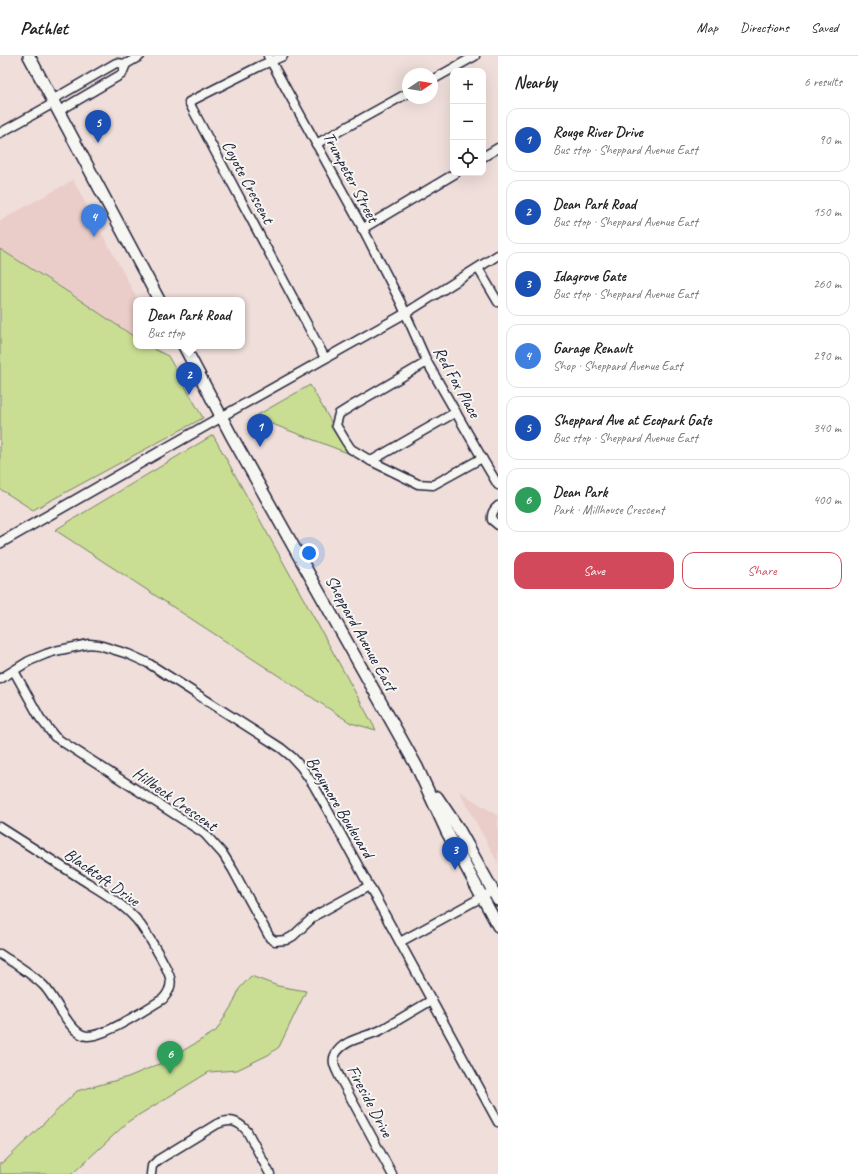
<!DOCTYPE html>
<meta charset="utf-8">
<style>
:root{--surface:#fff;--page:#f2f2f2;--text:#222;--muted:#767676;--line:#e0e0e0;--accent:#d1495b}
body{margin:0;font-family:Caveat,sans-serif;background:var(--page);color:var(--text)}
.controls{position:absolute;right:12px;top:12px;display:grid;overflow:hidden;border-radius:8px;box-shadow:0 4px 16px #0002}
.controls button{width:36px;height:36px;display:grid;place-items:center;padding:0;border:0;border-bottom:1px solid var(--line);background:var(--surface);color:var(--text);font:20px sans-serif}
.compass{position:absolute;left:402px;top:12px;width:36px;height:36px;border-radius:50%;background:var(--surface);box-shadow:0 4px 16px #0002;rotate:78deg}
.you{position:absolute;left:309px;top:497px;width:14px;height:14px;margin:-10px;border:3px solid #fff;border-radius:50%;background:#1a73e8;box-shadow:0 0 0 6px #1a73e833}
.badge{display:grid;place-items:center;width:26px;height:26px;border-radius:50%;background:var(--accent);color:#fff;font-size:13px;font-weight:700}
.pin{position:absolute;translate:-50% -33px;filter:drop-shadow(0 1px 2px #0008)}
.pin::after{content:'';position:absolute;top:21px;width:14px;height:12px;background:inherit;clip-path:polygon(0 0,100% 0,50% 100%)}
.popup{position:absolute;left:133px;top:241px;width:112px;height:52px;box-sizing:border-box;display:grid;place-content:center;border-radius:8px;background:var(--surface);filter:drop-shadow(0 1px 3px #0005);font-size:13px;white-space:nowrap;color:var(--muted)}
.popup b{font-size:15px;color:var(--text)}
.popup::after{content:'';position:absolute;left:50%;top:100%;margin-left:-8px;border:8px solid transparent;border-top-color:var(--surface)}
.list{margin:0;padding:0;list-style:none}
h2{display:flex;justify-content:space-between;align-items:center;height:52px;margin:0;padding:0 16px;font-size:17px}
h2 small{font-size:13px;font-weight:400;color:var(--muted)}
.list li{display:grid;grid-template-columns:26px 1fr auto;gap:12px;align-items:center;box-sizing:border-box;height:64px;margin:0 8px 8px;padding:0 8px;border:1px solid var(--line);border-radius:12px}
.list b{display:block;font-size:15px;white-space:nowrap}
.list p{margin:0;font-size:13px;white-space:nowrap;color:var(--muted)}
.list em{font-size:13px;font-style:normal;color:var(--muted)}
.actions{display:flex;gap:8px;padding:12px 16px}
.actions a{flex:1;padding:9px 0;border:1px solid var(--accent);border-radius:12px;text-align:center;font-size:14px;color:var(--accent)}
.actions .main{background:var(--accent);color:#fff}
.icon{flex:none;width:22px;height:22px;fill:none;stroke:currentColor;stroke-width:2;stroke-linecap:round;stroke-linejoin:round}
.map{position:relative;flex:none;width:498px;height:1118px;overflow:hidden}
header{display:flex;align-items:center;gap:24px;box-sizing:border-box;height:56px;padding:0 20px;background:var(--surface);border-bottom:1px solid var(--line)}
header strong{font-size:19px}
nav{display:flex;gap:22px;margin-inline-start:auto;font-size:14px}
main{display:flex}
aside{flex:1;background:var(--surface)}
.map>svg:first-child{display:block}
.built{fill:#eacdc9}
.green{fill:#c9de93;stroke:#768067}
.lines{fill:none;stroke-linecap:round;stroke-linejoin:round}
.minor-casing{stroke:#22223b;stroke-width:11}
.tertiary-casing{stroke:#22223b;stroke-width:12}
.secondary-casing{stroke:#22223b;stroke-width:14}
.minor{stroke:#f6f6f2;stroke-width:8}
.tertiary{stroke:#f6f6f2;stroke-width:9}
.secondary{stroke:#f6f6f2;stroke-width:11}
.labels{text-anchor:middle;dominant-baseline:central;stroke-width:4;stroke-linejoin:round;paint-order:stroke}
.street-label{font-size:17px;fill:#22223b;stroke:#f6f6f2}
</style>
<header>
<strong>Pathlet</strong>
<nav><a>Map</a><a>Directions</a><a>Saved</a></nav>
</header>
<main>
<div class="map">
<svg width="498" height="1118" viewBox="0 0 498 1118">
<rect width="100%" height="100%" fill="#efdeda"/>
<filter id="ink" filterUnits="userSpaceOnUse"><feTurbulence type="fractalNoise" baseFrequency=".025" numOctaves="2"/><feDisplacementMap in="SourceGraphic" scale="8" xChannelSelector="R" yChannelSelector="G"/><feConvolveMatrix kernelMatrix="1 2 1 2 8 2 1 2 1" color-interpolation-filters="sRGB"/></filter>
<g filter="url(#ink)">
<g class="built">
<path d="M73 124 138 244H136V282L68 236 0 193V165Z"/>
<path d="M459 735 498 760V807Z"/>
</g>
<g class="green">
<path d="M0 193 68 236 136 282V290H148L168 300 203 362 33 454 0 433Z"/>
<path d="M310 329 342 385 358 401 254 361Z"/>
<path d="M213 379 376 674 351 667 55 474Z"/>
<path d="M251 920 278 930 306 935 279 991 268 999 237 1014 209 1016 129 1065 72 1118H0V1107L4 1106 77 1035 128 1021 164 1006 216 975 234 946 239 933Z"/>
</g>
<g class="lines">
<defs>
<g id="minor">
<path d="M268 0 361 169 401 247 427 306 482 402 498 429"/>
<path d="M283 0 260 10 189 46 193 54 325 302"/>
<path d="M432 24 475 0"/>
<path d="M52 44 116 7 126 8 140 0"/>
<path d="M59 55 122 18 126 8"/>
<path d="M0 77 54 47"/>
<path d="M316 88 408 37"/>
<path d="M483 101 498 92"/>
<path d="M362 173 456 117"/>
<path d="M478 212 498 246"/>
<path d="M427 306 355 348 339 358 336 369 345 384 351 393 371 405 418 428 433 429 482 402"/>
<path d="M221 361 406 257 498 199"/>
<path d="M371 405 456 356"/>
<path d="M498 450C493 454 491 458 492 464L498 469"/>
<path d="M14 615 40 662 55 681 205 778 223 798 233 814 270 882 275 885 286 884 293 880 307 867 316 859 369 830"/>
<path d="M0 623 29 605 46 598 55 595 89 588 99 589 128 598 148 607 281 692 292 701 301 711 313 728 326 751 498 1066"/>
<path d="M0 771C27 788 53 805 80 822 99 834 121 846 136 863 146 875 153 888 161 902 169 918 177 927 163 943 146 953 105 981 87 980 70 979 56 942 44 930 31 917 15 908 0 898"/>
<path d="M400 886 493 835"/>
<path d="M151 1118 152 1110 158 1104 217 1068C230 1062 238 1065 247 1075L270 1118"/>
<path d="M392 1118 340 1022C337 1015 331 1006 335 999 343 983 367 981 381 974 398 964 415 954 432 944"/>
</g>
<path id="tertiary" d="M0 487 221 361"/>
<g id="secondary">
<path d="M29 0 159 244"/>
<path d="M184 290 231 379 417 711 447 776 498 870"/>
<path d="M437 741 458 772 498 844"/>
</g>
</defs>
<use href="#minor" class="minor-casing"/>
<use href="#tertiary" class="tertiary-casing"/>
<use href="#secondary" class="secondary-casing"/>
<use href="#minor" class="minor"/>
<use href="#tertiary" class="tertiary"/>
<use href="#secondary" class="secondary"/>
</g>
</g>
<g class="labels">
<g class="street-label">
<text transform="translate(351 121) rotate(62)">Trumpeter Street</text>
<text transform="translate(248 126) rotate(62)">Coyote Crescent</text>
<text transform="translate(457 326) rotate(61)">Red Fox Place</text>
<text transform="translate(361 577) rotate(61)">Sheppard Avenue East</text>
<text transform="translate(175 743) rotate(35)">Hillbeck Crescent</text>
<text transform="translate(340 751) rotate(59)">Braymore Boulevard</text>
<text transform="translate(102 821) rotate(35)">Blacktoft Drive</text>
<text transform="translate(370 1045) rotate(62)">Fireside Drive</text>
</g>
</g>
</svg>
<div class="controls">
<button>+</button>
<button>−</button>
<button><svg class="icon" aria-label="locate" viewBox="0 0 24 24"><circle cx="12" cy="12" r="6"/><path d="M12 2v4M12 18v4M2 12h4M18 12h4"/></svg></button>
</div>
<svg class="compass" viewBox="-18 -18 36 36"><path d="M0-13l5 13h-10z" fill="#e53935"/><path d="M0 13l5-13h-10z" fill="#767676"/></svg>
<div class="you"></div>
<div class="pin badge" style="left:260px;top:391px;background:#1a4fb4">1</div>
<div class="pin badge" style="left:189px;top:339px;background:#1a4fb4">2</div>
<div class="popup"><b>Dean Park Road</b>Bus stop</div>
<div class="pin badge" style="left:455px;top:814px;background:#1a4fb4">3</div>
<div class="pin badge" style="left:94px;top:181px;background:#3f7fe0">4</div>
<div class="pin badge" style="left:98px;top:87px;background:#1a4fb4">5</div>
<div class="pin badge" style="left:170px;top:1018px;background:#2e9e5b">6</div>
</div>
<aside>
<h2>Nearby<small>6 results</small></h2>
<ul class="list">
<li><span class="badge" style="background:#1a4fb4">1</span><div><b>Rouge River Drive</b><p>Bus stop · Sheppard Avenue East</p></div><em>90 m</em></li>
<li><span class="badge" style="background:#1a4fb4">2</span><div><b>Dean Park Road</b><p>Bus stop · Sheppard Avenue East</p></div><em>150 m</em></li>
<li><span class="badge" style="background:#1a4fb4">3</span><div><b>Idagrove Gate</b><p>Bus stop · Sheppard Avenue East</p></div><em>260 m</em></li>
<li><span class="badge" style="background:#3f7fe0">4</span><div><b>Garage Renault</b><p>Shop · Sheppard Avenue East</p></div><em>290 m</em></li>
<li><span class="badge" style="background:#1a4fb4">5</span><div><b>Sheppard Ave at Ecopark Gate</b><p>Bus stop · Sheppard Avenue East</p></div><em>340 m</em></li>
<li><span class="badge" style="background:#2e9e5b">6</span><div><b>Dean Park</b><p>Park · Millhouse Crescent</p></div><em>400 m</em></li>
</ul>
<div class="actions"><a class="main">Save</a><a>Share</a></div>
</aside>
</main>
